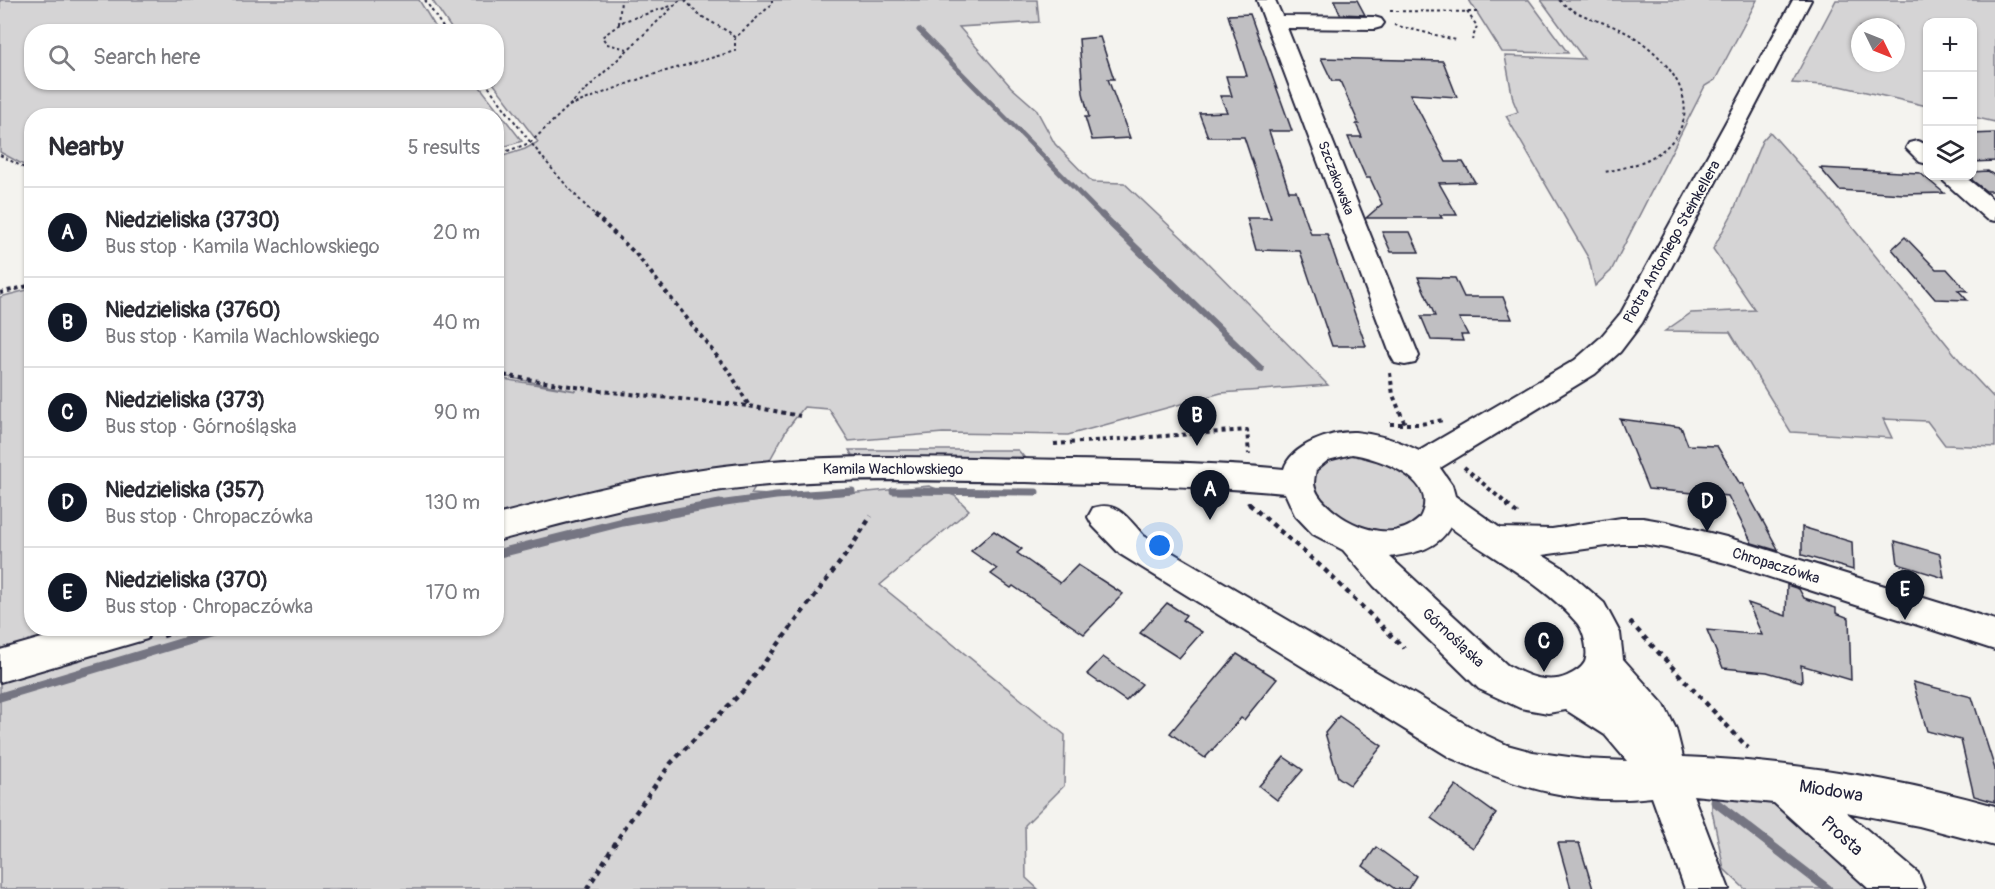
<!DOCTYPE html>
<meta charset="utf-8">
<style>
:root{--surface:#fff;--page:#f7f7f7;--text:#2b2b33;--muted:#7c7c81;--line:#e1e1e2;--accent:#111827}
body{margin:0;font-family:Pangolin,sans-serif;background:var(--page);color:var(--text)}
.controls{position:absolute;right:18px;top:18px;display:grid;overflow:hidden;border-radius:12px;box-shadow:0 2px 4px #0004}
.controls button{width:54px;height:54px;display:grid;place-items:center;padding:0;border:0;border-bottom:2px solid var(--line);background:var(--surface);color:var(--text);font:30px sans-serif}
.compass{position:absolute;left:1851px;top:18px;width:54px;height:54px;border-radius:50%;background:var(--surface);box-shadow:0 2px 4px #0004;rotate:133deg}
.you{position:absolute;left:1160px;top:546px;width:21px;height:21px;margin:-15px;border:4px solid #fff;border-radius:50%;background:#1a73e8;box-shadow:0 0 0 9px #1a73e833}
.badge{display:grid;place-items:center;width:39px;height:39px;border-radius:50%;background:var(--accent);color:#fff;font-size:20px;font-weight:700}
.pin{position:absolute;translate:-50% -50px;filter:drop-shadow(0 2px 3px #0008)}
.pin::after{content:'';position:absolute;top:32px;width:21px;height:18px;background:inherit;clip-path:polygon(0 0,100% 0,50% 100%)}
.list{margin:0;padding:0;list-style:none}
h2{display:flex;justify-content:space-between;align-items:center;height:78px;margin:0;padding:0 24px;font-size:26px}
h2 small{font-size:20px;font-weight:400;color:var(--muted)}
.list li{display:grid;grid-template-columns:39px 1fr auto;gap:18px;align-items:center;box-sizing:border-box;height:90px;padding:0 24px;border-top:2px solid var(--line)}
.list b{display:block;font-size:22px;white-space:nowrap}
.list p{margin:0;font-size:20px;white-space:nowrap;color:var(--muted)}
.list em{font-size:20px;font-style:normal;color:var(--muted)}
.icon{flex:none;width:33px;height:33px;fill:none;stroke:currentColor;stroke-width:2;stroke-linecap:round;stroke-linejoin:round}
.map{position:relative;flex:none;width:1995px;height:889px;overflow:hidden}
.search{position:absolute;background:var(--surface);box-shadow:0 2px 4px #0004;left:24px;top:24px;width:480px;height:66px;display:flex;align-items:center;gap:15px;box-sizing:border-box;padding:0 21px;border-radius:24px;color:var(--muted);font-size:22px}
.panel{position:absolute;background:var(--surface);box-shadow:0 2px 4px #0004;left:24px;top:108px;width:480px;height:528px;border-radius:24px}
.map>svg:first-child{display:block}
.green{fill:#d5d4d5;stroke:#7c7b88;stroke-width:1.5;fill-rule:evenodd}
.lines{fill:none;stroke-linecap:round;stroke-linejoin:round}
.stream-far2{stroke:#757582;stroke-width:5}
.stream-far1{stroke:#757582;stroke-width:7}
.stream{stroke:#757582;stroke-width:9}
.building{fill:#c0bfc2;stroke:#22223b;stroke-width:1.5}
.minor-casing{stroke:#22223b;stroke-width:4}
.path-far2{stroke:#22223b;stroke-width:2;stroke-dasharray:3 3;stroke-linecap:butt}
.path-far1{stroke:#22223b;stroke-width:4;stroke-dasharray:4 4;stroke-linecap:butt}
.path{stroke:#22223b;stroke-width:4.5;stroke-dasharray:5 5;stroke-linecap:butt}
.minor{fill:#fdfcf7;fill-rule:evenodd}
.labels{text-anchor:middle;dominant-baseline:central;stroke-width:4.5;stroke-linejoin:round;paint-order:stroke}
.far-street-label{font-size:14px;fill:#22223b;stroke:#fdfcf7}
.street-label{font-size:15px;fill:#22223b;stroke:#fdfcf7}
.near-street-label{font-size:18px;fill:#22223b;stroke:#fdfcf7}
</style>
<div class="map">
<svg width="1995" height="889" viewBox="0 0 1995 889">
<rect width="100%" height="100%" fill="#f4f3ef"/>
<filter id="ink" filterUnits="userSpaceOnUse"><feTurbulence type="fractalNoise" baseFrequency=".0167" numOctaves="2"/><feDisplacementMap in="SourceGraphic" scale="12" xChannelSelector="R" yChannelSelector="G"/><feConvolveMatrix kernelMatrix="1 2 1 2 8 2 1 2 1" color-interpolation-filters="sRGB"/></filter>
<g filter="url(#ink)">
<g class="green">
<path d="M0 0H419L438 31 32 32V82L477 83 522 141 497 149 496 116H32L31 169 0 152Z"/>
<path d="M432 0H1037L1039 22 959 27 1011 87 1036 109 1055 144 1092 182 1124 183 1194 249 1328 385 1221 393 1068 435 943 433 849 441 829 409 804 407 787 429 751 494 817 497 929 486 955 496 969 510 880 585 1065 735 1064 786 1025 825 1026 878 1038 889H0V297L31 289 32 628H496L497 378 576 391 497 375V158L525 149 538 142 493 83 496 82V32L453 31Z"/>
<path d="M1469 0H1529L1568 53 1502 52Z"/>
<path d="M1541 0H1757L1715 80 1705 86 1611 271 1595 286 1589 259 1506 116 1518 112 1513 100 1505 56 1584 59Z"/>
<path d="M1836 0H1995V122L1973 117 1972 22H1928L1927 106 1840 86 1792 83ZM1860 27H1896V63H1860Z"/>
<path d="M1770 132 1827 196 1966 368 1995 399V447L1945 445 1927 421 1883 419 1892 438 1791 432 1730 332 1665 331 1691 313 1755 310 1713 249 1733 212 1762 141Z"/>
<path d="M849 450H1018L1024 457H863L852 455Z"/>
<path d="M1361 450 1414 473 1429 502 1417 527 1384 538 1326 519 1307 477 1325 456Z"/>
<path d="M1723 760 1890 889H1745L1724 869 1712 811 1711 772Z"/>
</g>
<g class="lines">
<path class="stream-far2" d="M919 30 1103 217"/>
<g class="stream-far1">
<path d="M1102 215 1261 369"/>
<path d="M893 491 1036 492"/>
<path d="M711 505 776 496 852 491"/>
</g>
<g class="stream">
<path d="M496 554 623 522 720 504"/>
<path d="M0 697 230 628"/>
<path d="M1715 802 1828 889"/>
</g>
</g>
<g class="building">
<path d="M1334 0H1357L1365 15 1340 14Z"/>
<path d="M1250 14 1292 131H1269L1289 191H1296L1311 234H1327L1366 346H1332L1300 251 1256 250 1247 218H1271L1244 137H1208L1199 113 1227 112 1220 96H1232L1226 76H1247L1228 15Z"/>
<path d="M1100 37 1114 79H1108L1130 138 1092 140 1085 117H1089L1083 93 1079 39Z"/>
<path d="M1321 58 1443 61 1457 97 1410 94 1446 162H1463L1475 182 1439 183 1457 215H1440L1442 218H1366L1382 204 1370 178H1366L1348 137H1362L1356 124H1359L1340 81H1332Z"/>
<path d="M1995 133V161L1972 162V134Z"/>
<path d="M1820 168 1920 173 1944 193 1904 194 1839 190Z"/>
<path d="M1988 171 1995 176V191H1986L1972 180V172Z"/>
<path d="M1382 232H1410L1419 252H1391Z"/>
<path d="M1905 237 1936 269H1947L1967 291 1958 290 1967 300 1935 299 1892 249Z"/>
<path d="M1418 277 1455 278 1464 297H1503L1512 319 1459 318 1468 335H1461L1463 341 1431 340 1421 316H1435Z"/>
<path d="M1620 419 1681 427 1688 445 1717 446 1740 484 1742 483 1779 551 1752 543 1728 496 1648 489Z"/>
<path d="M1802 527 1852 542 1853 570 1802 555Z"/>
<path d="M994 531 1022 549 1017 553 1060 583 1078 565 1123 594 1084 634 1013 586 1011 588 991 574 997 569 971 551Z"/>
<path d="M1895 541 1940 554 1944 578 1898 564Z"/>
<path d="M1787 585 1799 589 1804 598 1836 608V613L1849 618 1851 680 1801 665 1802 682 1767 672 1723 668 1707 630 1762 635 1748 603 1786 616Z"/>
<path d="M1167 603 1186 615 1182 620 1202 632 1179 658 1140 633Z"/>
<path d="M1237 654 1277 679 1244 720 1241 718 1205 758 1170 733Z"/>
<path d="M1103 657 1142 684 1126 701 1087 674Z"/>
<path d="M1913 682 1972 697 1995 769V802L1974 796 1961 740 1927 731Z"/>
<path d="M1339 716 1382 746 1350 785 1338 777 1325 733Z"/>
<path d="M1284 757 1303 770 1277 800 1259 786Z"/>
<path d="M1456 785 1496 814 1473 848 1431 818Z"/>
<path d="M1558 843H1579L1593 889H1571Z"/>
<path d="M1376 847 1416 876 1408 889H1395L1363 866Z"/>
</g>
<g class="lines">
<defs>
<g id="minor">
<path d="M1257 0H1275L1282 16 1374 17 1381 19 1384 23 1381 27 1374 29 1287 28 1419 356 1415 363 1405 365 1395 363 1391 356Z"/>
<path d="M1793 0H1811L1642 323 1620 352 1595 374 1440 468 1452 485 1455 496 1500 528 1552 529 1621 518H1643L1666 522 1726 537 1995 620V650L1726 563 1666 548 1643 544H1621L1542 555 1565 569 1604 603 1620 633 1623 659 1664 705 1676 729 1683 757C1788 761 1893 777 1995 806V846L1919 826 1846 812 1918 873 1924 889H1869L1774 803 1693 795 1729 889H1685L1652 797C1576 806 1519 788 1451 758L1120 554 1093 526 1088 517 1093 508C1118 500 1128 519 1144 536L1479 732 1507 745 1533 752 1583 759 1627 761 1605 735 1566 710 1548 713 1520 708 1479 689 1374 586 1343 550 1313 534 1295 515 1285 493C1199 485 1112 485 1026 482 920 480 814 476 709 492 637 503 567 522 496 541V515C567 497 637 478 709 468 813 453 917 457 1021 459 1109 461 1197 461 1284 469 1291 445 1332 431 1355 432 1377 434 1400 441 1419 451L1575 360 1600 338 1621 313 1633 291ZM1352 454C1379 458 1443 480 1419 519 1392 544 1349 527 1326 504 1321 499 1315 492 1314 484 1314 480 1315 474 1316 470L1328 460ZM1450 527C1491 558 1543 583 1577 623 1584 631 1589 652 1585 662 1581 669 1574 673 1567 676 1547 685 1525 675 1507 665L1390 557C1414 553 1437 550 1450 527Z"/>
<path d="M1917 141 1928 145V164L1920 162 1906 148 1909 143Z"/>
<path d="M1938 176H1964L1995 201V221L1986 219Z"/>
<path d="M77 628H152L147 639 0 682V650Z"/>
</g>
</defs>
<use href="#minor" class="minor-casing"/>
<g class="path-far2">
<path d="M425 0 446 32"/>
<path d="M685 0 699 15 729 32 735 38"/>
<path d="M1559 0C1578 18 1603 20 1625 32 1657 48 1697 90 1681 127 1668 157 1633 167 1604 172"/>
<path d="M1390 11 1477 12"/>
<path d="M1467 12 1477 26 1472 40"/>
<path d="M619 24 621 0"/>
<path d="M1394 25 1456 40"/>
<path d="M627 49 607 44 602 37 624 21 671 6"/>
<path d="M485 82C520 129 554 176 597 217"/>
<path d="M569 106 645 77 735 51V38L772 4V0"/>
<path d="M0 155 32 172"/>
<path d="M496 155 530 143 680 0"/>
</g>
<g class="path-far1">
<path d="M595 215 636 254 731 374 749 406"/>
<path d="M0 293 32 285"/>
<path d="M1390 373 1393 395 1405 424"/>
<path d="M496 374 601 391 749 406 800 416"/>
<path d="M1390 424H1421L1443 420"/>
<path d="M1054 444 1247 430 1249 454"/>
<path d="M1464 467 1508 505"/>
<path d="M1248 502 1250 505"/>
</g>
<g class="path">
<path d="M1249 504 1325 570 1404 648"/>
<path d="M1506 504 1519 515"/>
<path d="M1630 622 1748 748"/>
<path d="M163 636 191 628"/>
<path d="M587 889 624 829 671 763 743 691 850 549 871 516"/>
</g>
<use href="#minor" class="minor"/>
</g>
</g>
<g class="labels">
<g class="far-street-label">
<text transform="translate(1336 178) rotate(69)">Szczakowska</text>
</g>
<g class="street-label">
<text transform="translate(1672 242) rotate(-61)">Piotra Antoniego Steinkellera</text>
<text x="893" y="469">Kamila Wachlowskiego</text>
<text transform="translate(1776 566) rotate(17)">Chropaczówka</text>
<text transform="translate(1453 638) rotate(43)">Górnośląska</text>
</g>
<g class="near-street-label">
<text transform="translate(1831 791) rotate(9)">Miodowa</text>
<text transform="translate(1842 836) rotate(42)">Prosta</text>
</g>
</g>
</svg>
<div class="controls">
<button>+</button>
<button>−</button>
<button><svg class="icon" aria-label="layers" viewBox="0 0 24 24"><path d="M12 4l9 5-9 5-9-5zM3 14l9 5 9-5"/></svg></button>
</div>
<svg class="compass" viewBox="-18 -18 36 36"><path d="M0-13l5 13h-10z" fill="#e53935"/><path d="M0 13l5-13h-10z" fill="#7c7c81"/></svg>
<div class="you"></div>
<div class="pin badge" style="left:1210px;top:520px">A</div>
<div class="pin badge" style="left:1197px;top:446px">B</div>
<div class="pin badge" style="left:1544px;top:672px">C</div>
<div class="pin badge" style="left:1707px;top:532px">D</div>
<div class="pin badge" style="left:1905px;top:620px">E</div>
<div class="search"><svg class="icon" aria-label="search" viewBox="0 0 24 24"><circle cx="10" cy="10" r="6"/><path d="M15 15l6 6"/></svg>Search here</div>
<section class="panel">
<h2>Nearby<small>5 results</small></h2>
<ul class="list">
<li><span class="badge">A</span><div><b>Niedzieliska (3730)</b><p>Bus stop · Kamila Wachlowskiego</p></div><em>20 m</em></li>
<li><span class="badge">B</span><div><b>Niedzieliska (3760)</b><p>Bus stop · Kamila Wachlowskiego</p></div><em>40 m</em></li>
<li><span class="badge">C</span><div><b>Niedzieliska (373)</b><p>Bus stop · Górnośląska</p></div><em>90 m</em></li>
<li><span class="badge">D</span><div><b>Niedzieliska (357)</b><p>Bus stop · Chropaczówka</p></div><em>130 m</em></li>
<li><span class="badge">E</span><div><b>Niedzieliska (370)</b><p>Bus stop · Chropaczówka</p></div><em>170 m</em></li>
</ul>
</section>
</div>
